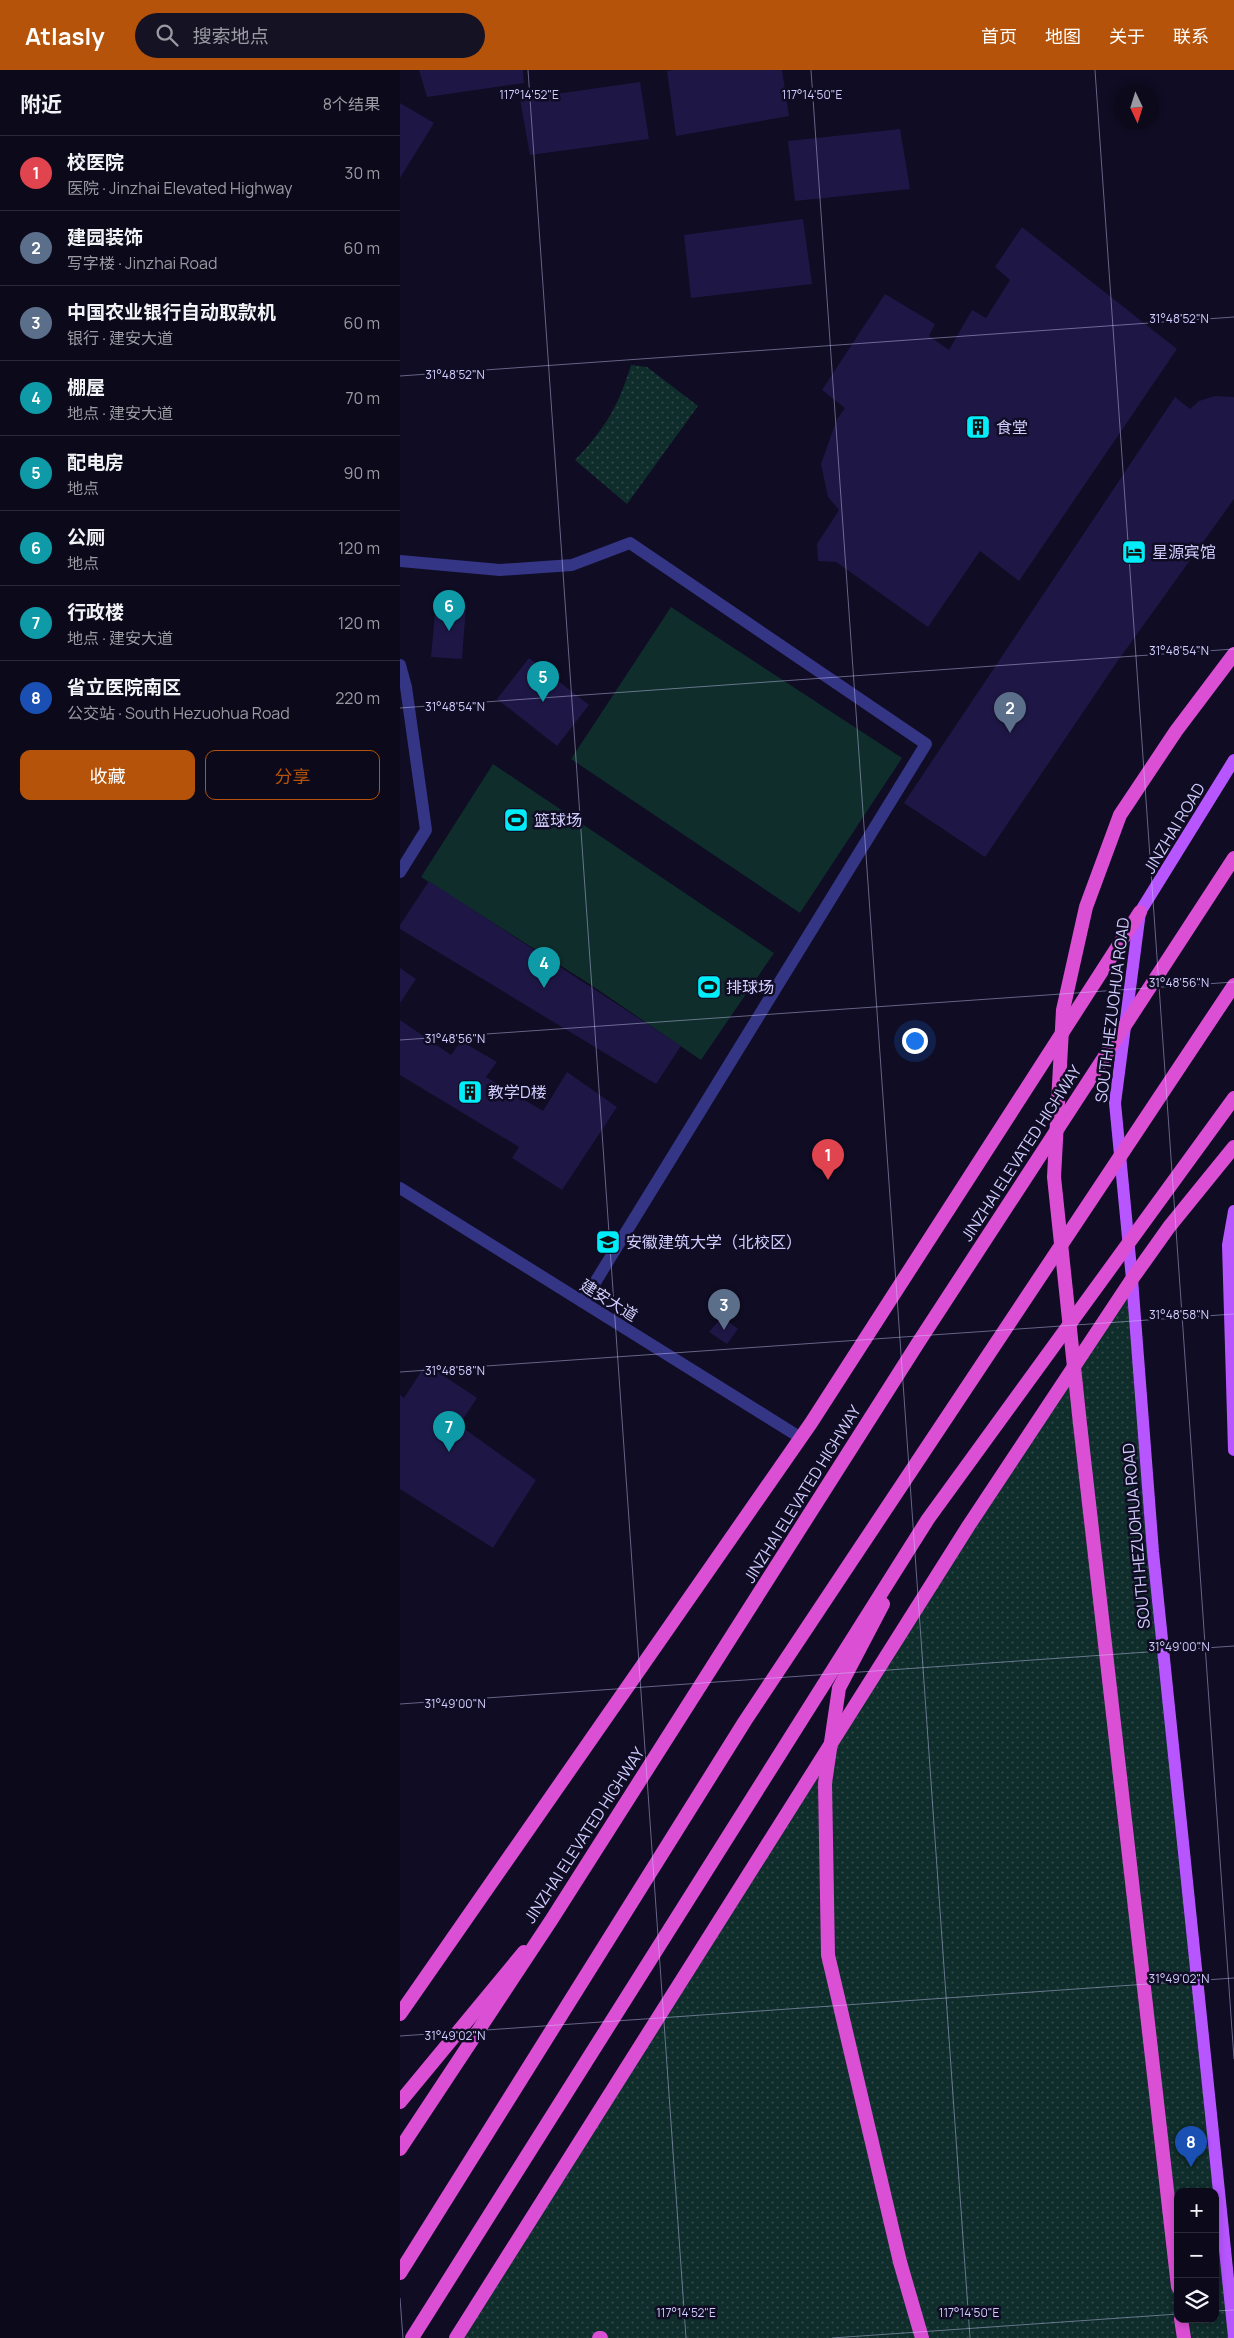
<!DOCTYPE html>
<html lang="zh">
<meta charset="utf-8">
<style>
:root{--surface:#0b091a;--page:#141223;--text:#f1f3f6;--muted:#9a9aa2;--line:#2b2a39;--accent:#b45309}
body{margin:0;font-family:Manrope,"Noto Sans SC",sans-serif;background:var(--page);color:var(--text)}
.controls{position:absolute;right:15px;bottom:15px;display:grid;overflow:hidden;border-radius:10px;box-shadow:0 2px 8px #0003}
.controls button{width:45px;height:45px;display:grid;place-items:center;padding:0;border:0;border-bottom:1px solid var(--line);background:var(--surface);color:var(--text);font:25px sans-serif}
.compass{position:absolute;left:714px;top:15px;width:45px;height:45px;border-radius:50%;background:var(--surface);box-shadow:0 2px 8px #0003;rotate:176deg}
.you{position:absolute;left:514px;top:970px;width:18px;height:18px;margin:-12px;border:4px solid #fff;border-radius:50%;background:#1a73e8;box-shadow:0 0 0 8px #1a73e833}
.badge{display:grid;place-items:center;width:32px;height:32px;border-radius:50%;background:var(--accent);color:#fff;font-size:16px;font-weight:700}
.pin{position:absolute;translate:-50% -41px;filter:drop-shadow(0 1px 2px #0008)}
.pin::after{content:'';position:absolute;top:26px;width:18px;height:15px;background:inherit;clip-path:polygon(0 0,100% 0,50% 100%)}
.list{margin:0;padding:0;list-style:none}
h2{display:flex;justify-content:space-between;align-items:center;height:65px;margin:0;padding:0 20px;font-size:21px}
h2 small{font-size:16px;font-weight:400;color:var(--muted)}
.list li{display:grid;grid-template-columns:32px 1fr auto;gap:15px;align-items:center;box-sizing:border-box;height:75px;padding:0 20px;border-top:1px solid var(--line)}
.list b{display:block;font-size:19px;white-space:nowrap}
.list p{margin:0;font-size:16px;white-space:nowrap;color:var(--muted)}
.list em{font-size:16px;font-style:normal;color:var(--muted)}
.actions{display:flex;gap:10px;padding:15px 20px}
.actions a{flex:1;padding:11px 0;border:1px solid var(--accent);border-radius:10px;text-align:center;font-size:18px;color:var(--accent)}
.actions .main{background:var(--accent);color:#fff}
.icon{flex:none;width:28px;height:28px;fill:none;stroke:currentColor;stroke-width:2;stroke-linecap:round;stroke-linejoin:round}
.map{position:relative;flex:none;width:834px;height:2268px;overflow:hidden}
header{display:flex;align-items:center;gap:30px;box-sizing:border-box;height:70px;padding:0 25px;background:var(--accent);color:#fff}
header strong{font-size:24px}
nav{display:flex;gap:28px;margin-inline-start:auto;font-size:18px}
.search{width:350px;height:45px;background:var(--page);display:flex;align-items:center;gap:12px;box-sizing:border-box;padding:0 18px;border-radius:28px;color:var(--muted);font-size:19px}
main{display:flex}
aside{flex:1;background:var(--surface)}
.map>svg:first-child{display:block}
.park{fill:url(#park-dots);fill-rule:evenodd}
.pitch{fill:#0f2d2b}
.building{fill:#1e1745}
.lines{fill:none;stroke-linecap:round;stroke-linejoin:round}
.service{stroke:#343585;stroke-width:12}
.minor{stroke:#343585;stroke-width:12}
.primary{stroke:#b755ff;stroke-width:12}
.trunk{stroke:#db4fd4;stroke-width:14}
.trunk-bridge{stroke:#db4fd4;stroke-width:14}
.ticks{fill:none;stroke:#d1ceff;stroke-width:1;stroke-opacity:0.45}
.labels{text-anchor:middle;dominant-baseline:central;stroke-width:5;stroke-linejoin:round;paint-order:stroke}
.poi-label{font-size:16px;fill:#d1ceff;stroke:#0f0c23;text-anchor:start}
.street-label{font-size:16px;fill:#d1ceff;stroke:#0f0c23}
.ticks-label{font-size:12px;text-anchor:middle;fill:#d1ceff;stroke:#0f0c23;stroke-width:5;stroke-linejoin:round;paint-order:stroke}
</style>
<header>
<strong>Atlasly</strong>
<div class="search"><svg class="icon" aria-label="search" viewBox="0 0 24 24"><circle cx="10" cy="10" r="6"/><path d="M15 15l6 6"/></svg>搜索地点</div>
<nav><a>首页</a><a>地图</a><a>关于</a><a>联系</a></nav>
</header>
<main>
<aside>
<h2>附近<small>8个结果</small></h2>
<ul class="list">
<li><span class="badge" style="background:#e0444e">1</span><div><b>校医院</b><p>医院 · Jinzhai Elevated Highway</p></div><em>30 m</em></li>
<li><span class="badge" style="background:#5c6f8a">2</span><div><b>建园装饰</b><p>写字楼 · Jinzhai Road</p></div><em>60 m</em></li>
<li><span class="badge" style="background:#5c6f8a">3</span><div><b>中国农业银行自动取款机</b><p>银行 · 建安大道</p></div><em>60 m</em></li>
<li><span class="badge" style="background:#0f9aa8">4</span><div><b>棚屋</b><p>地点 · 建安大道</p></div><em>70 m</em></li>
<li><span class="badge" style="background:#0f9aa8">5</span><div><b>配电房</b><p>地点</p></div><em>90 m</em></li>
<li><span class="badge" style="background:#0f9aa8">6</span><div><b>公厕</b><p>地点</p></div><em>120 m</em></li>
<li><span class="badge" style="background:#0f9aa8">7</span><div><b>行政楼</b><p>地点 · 建安大道</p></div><em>120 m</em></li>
<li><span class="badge" style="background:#1a4fb4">8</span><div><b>省立医院南区</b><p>公交站 · South Hezuohua Road</p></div><em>220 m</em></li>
</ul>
<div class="actions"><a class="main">收藏</a><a>分享</a></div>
</aside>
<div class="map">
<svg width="834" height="2268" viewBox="0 0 834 2268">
<defs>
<pattern id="park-dots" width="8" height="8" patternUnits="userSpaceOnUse" patternTransform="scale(1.25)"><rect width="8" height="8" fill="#0f2d2b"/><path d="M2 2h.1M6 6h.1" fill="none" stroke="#314a4b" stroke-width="1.8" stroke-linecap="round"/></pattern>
</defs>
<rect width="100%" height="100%" fill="#0f0c23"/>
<g class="park">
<path d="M231 295 247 297 298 336 227 434 175 390C205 359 219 335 231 295Z"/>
<path d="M732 1209 834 2268H56ZM778 2122H815V2249H778Z"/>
</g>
<g class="pitch">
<path d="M271 537 502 688 400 843 171 689Z"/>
<path d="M93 694 374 883 301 990 188 913 21 807Z"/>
</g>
<g class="building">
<path d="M19 0H123L124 13 27 27Z"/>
<path d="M273 0H382L389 46 276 66 267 1Z"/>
<path d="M240 12 249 69 130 85 120 29Z"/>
<path d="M0 33 34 53 0 108Z"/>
<path d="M500 59 510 119 395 131 388 71Z"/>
<path d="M403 149 412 214 291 228 284 165Z"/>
<path d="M622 157 777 279 619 511 580 481 528 557 436 492 418 491 417 474 439 440 428 427 421 394 437 349 445 338 422 320 485 224 535 254 529 266 549 280 572 240 586 248 610 210 595 197Z"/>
<path d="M815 326 834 327V429L717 592 585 787 504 733 775 327 790 339 799 331Z"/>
<path d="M36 532 66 536 62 589 31 587Z"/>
<path d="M129 588 189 635 157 676 97 629Z"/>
<path d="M29 811 281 976 256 1014 0 859V855Z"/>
<path d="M0 898 16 909 0 933Z"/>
<path d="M0 950 51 985 61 971 97 992 86 1007 143 1041 167 1002 217 1037 162 1120 112 1088 119 1077 0 1005Z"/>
<path d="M322 1247 338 1259 327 1274 309 1262Z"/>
<path d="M26 1294 77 1328 59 1355 136 1410 93 1478 0 1419V1325L4 1328Z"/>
</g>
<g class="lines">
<g class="service">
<path d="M0 491 100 500 172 495 230 473 526 674 183 1232"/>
<path d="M0 595 6 617 26 760 0 802"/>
</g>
<path class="minor" d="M0 1118 401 1368"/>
<g class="primary">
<path d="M834 690 740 842 715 1033 732 1209 753 1482 834 2267"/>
<path d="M834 1141 828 1175 834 1380"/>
</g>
<g class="trunk">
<path d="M0 1944 411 1353 740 842"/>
<path d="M0 2032 124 1882"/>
<path d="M781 2249 784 2268"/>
<path d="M56 2268 569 1455 732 1209 769 1157 834 1077"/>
<path d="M199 2268H201"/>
</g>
<g class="trunk-bridge">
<path d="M483 1534 439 1618 425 1713 428 1885 500 2192 522 2268"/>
<path d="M0 2079 152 1849 518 1273 834 788"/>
<path d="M0 2203 345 1651 834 915"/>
<path d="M778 2217 680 1354 654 1107 663 940 686 837 720 745 776 661 834 584"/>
<path d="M12 2268 528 1449 834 1028"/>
</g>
</g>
<path class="ticks" d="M128 0 286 2268M411 0 570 2268M695 0 834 1989M0 306 834 247M0 638 834 579M0 970 834 912M0 1302 834 1244M0 1634 834 1576M0 1966 834 1908M0 2228 3 2268M815 2241 834 2240M432 2268 778 2244"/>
<defs>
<symbol id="building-square" viewBox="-11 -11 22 22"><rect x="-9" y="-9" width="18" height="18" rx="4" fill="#00edf9" stroke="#0f0c23"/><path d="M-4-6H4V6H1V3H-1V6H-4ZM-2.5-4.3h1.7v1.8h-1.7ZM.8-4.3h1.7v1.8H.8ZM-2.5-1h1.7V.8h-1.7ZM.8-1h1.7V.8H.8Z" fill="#111"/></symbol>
<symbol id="hotel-square" viewBox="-11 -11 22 22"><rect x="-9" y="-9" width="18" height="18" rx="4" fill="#00edf9" stroke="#0f0c23"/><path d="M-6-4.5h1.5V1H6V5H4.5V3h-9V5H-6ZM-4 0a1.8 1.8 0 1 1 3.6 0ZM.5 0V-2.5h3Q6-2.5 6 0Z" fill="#111"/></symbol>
<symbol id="stadium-square" viewBox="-11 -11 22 22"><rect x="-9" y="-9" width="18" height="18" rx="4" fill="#00edf9" stroke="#0f0c23"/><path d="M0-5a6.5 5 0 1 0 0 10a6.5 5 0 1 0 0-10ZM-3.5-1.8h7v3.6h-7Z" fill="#111"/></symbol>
<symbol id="university-square" viewBox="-11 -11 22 22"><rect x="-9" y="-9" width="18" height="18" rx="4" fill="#00edf9" stroke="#0f0c23"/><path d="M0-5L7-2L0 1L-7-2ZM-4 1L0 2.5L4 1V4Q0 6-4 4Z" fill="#111"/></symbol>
</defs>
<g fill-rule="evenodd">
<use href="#building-square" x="564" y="343" width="28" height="28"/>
<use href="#hotel-square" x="720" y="468" width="28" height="28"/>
<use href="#stadium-square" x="102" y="736" width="28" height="28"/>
<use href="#stadium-square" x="295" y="903" width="28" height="28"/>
<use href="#building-square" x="56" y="1008" width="28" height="28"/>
<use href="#university-square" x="194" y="1158" width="28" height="28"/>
</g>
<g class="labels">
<g class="poi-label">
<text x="596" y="357">食堂</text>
<text x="752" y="482">星源宾馆</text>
<text x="134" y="750">篮球场</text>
<text x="326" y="917">排球场</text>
<text x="88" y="1022">教学D楼</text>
<text x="226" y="1172">安徽建筑大学（北校区）</text>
</g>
<g class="street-label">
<text transform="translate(774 758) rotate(-59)">JINZHAI ROAD</text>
<text transform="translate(712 940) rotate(-83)">SOUTH HEZUOHUA ROAD</text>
<text transform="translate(621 1083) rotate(-57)">JINZHAI ELEVATED HIGHWAY</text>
<text transform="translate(209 1230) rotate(32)">建安大道</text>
<text transform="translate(402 1424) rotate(-58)">JINZHAI ELEVATED HIGHWAY</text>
<text transform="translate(736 1466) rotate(-95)">SOUTH HEZUOHUA ROAD</text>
<text transform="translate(184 1765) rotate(-57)">JINZHAI ELEVATED HIGHWAY</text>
</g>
</g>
<g class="ticks-label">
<text x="129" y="29">117°14'52"E</text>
<text x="412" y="29">117°14'50"E</text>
<text x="779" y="253">31°48'52"N</text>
<text x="55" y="309">31°48'52"N</text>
<text x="779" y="585">31°48'54"N</text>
<text x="55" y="641">31°48'54"N</text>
<text x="779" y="917">31°48'56"N</text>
<text x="55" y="973">31°48'56"N</text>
<text x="779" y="1249">31°48'58"N</text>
<text x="55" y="1305">31°48'58"N</text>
<text x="779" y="1581">31°49'00"N</text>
<text x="55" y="1638">31°49'00"N</text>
<text x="779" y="1913">31°49'02"N</text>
<text x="55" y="1970">31°49'02"N</text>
<text x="286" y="2247">117°14'52"E</text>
<text x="569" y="2247">117°14'50"E</text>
</g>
</svg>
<div class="controls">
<button>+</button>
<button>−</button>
<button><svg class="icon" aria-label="layers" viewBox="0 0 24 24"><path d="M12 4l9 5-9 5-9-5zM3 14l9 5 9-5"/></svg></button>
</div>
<svg class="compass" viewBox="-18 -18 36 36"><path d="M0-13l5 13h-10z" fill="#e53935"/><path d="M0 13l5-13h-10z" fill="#9a9aa2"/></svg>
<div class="you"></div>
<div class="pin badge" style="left:428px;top:1110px;background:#e0444e">1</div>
<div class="pin badge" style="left:610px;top:663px;background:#5c6f8a">2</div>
<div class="pin badge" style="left:324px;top:1260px;background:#5c6f8a">3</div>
<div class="pin badge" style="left:144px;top:918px;background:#0f9aa8">4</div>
<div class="pin badge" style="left:143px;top:632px;background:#0f9aa8">5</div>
<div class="pin badge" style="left:49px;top:561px;background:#0f9aa8">6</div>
<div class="pin badge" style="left:49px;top:1382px;background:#0f9aa8">7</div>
<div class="pin badge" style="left:791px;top:2097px;background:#1a4fb4">8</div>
</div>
</main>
